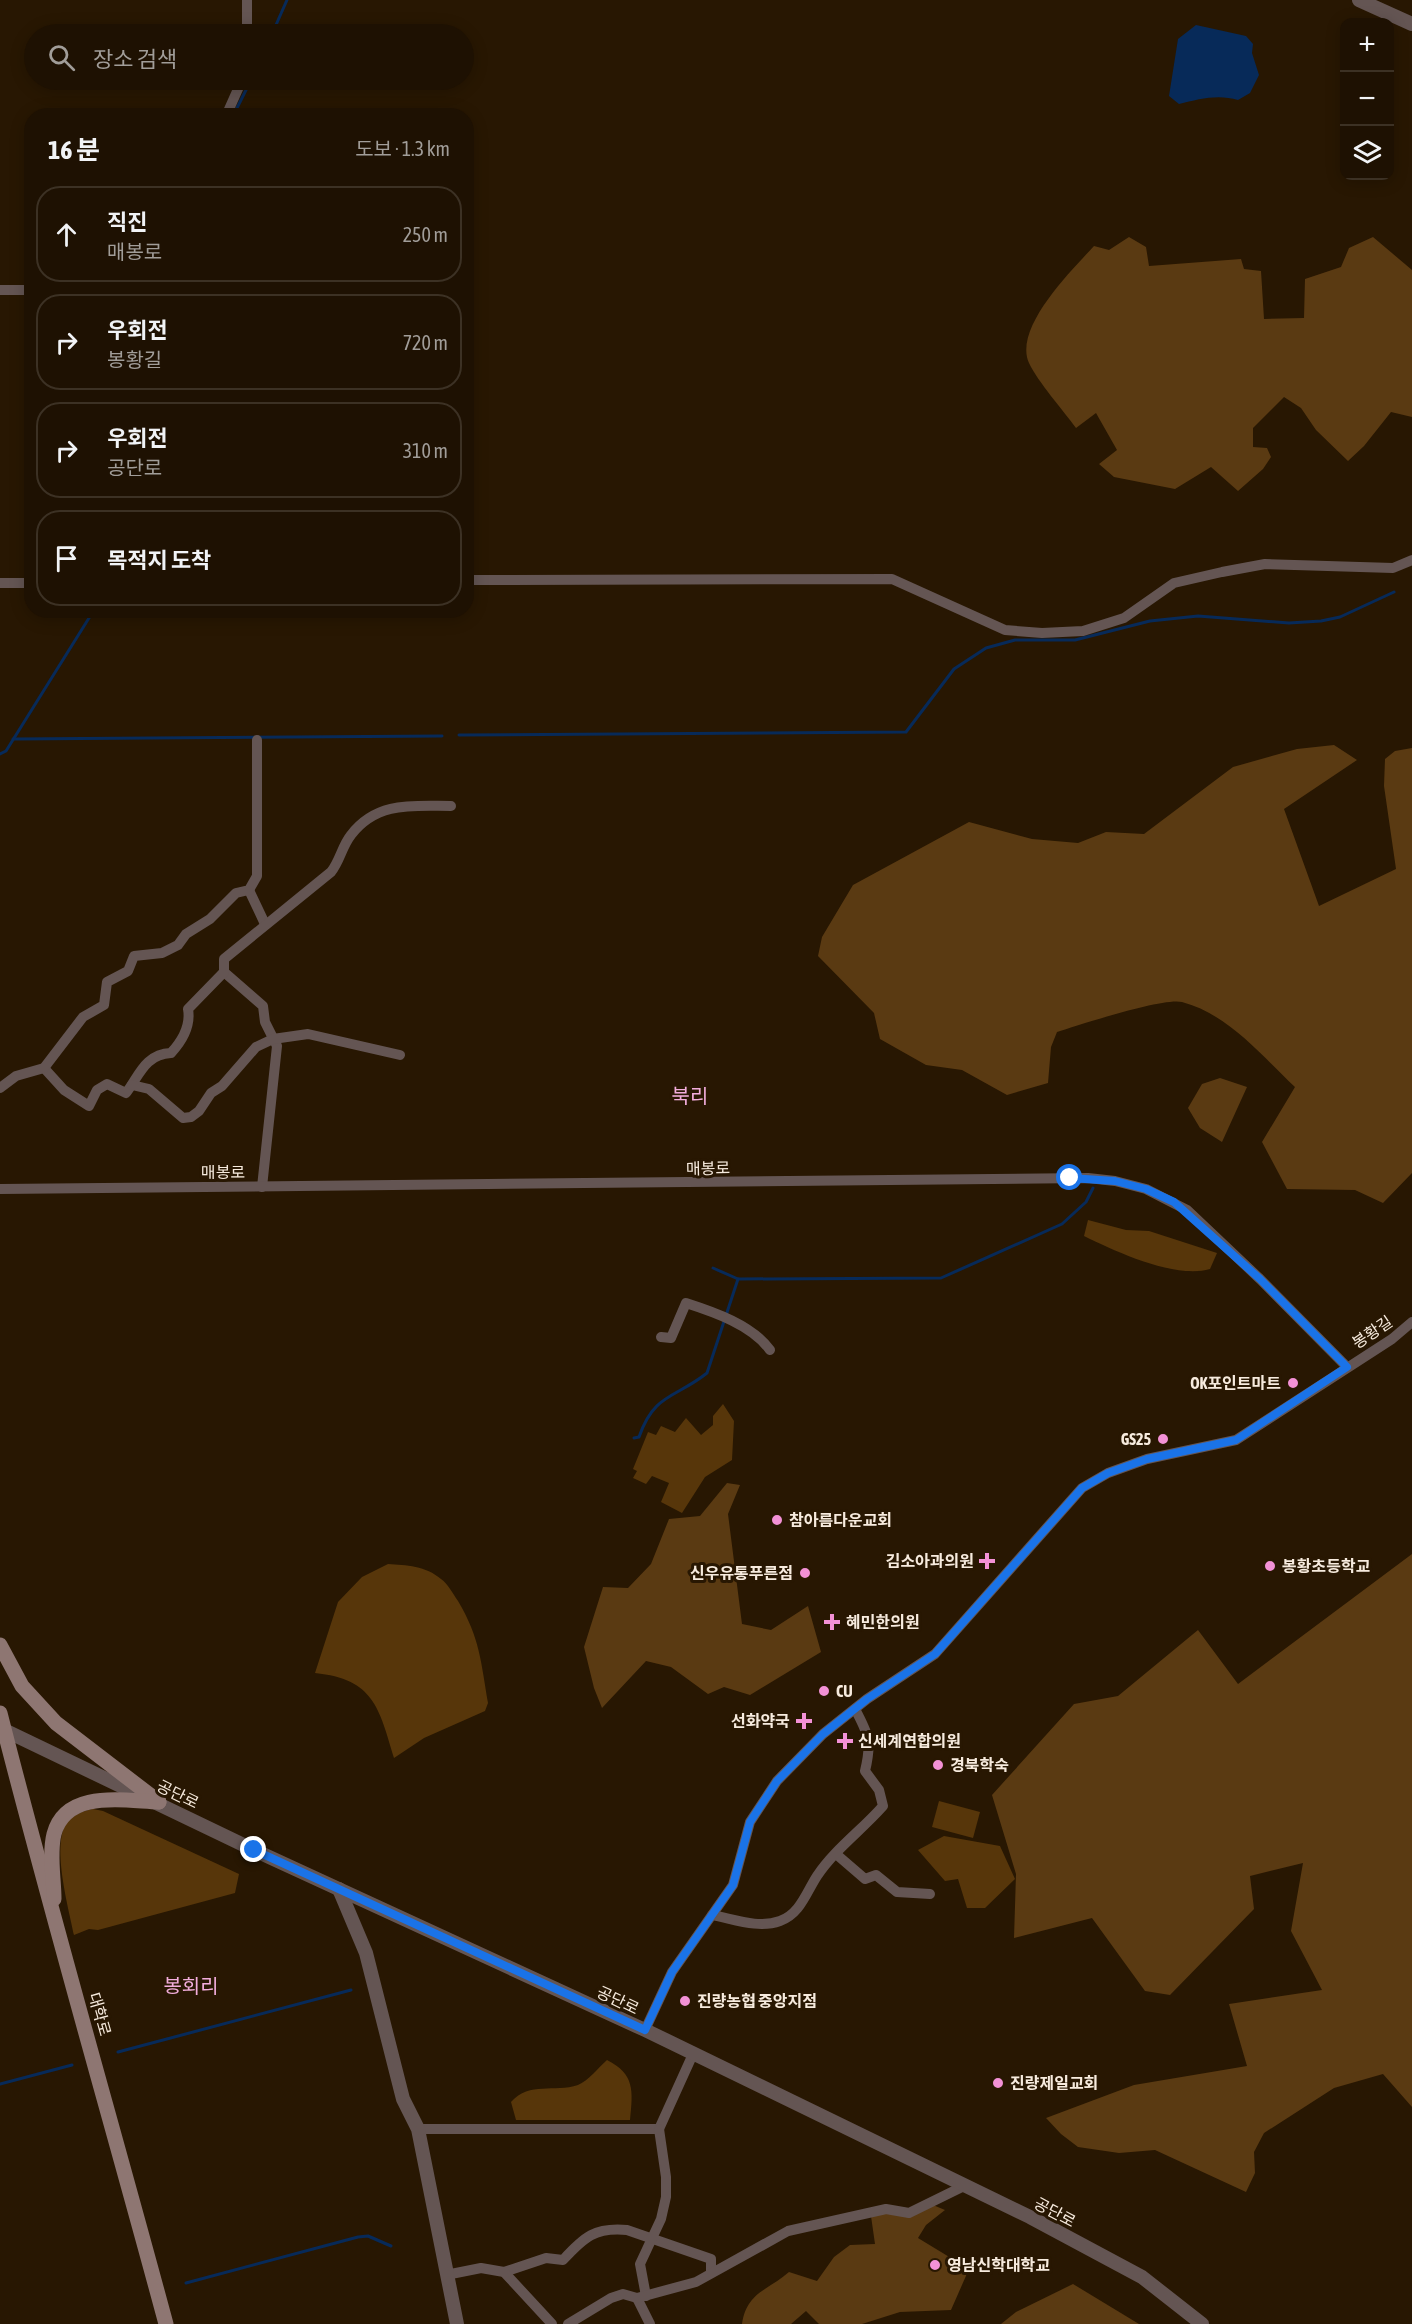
<!DOCTYPE html>
<html lang="ko">
<meta charset="utf-8">
<style>
:root{--surface:#1e1102;--page:#261a0c;--text:#f1f3f6;--muted:#a19d99;--line:#3c3124}
body{margin:0;font-family:"Asap Condensed","Noto Sans KR",sans-serif;background:var(--page);color:var(--text)}
.controls{position:absolute;right:18px;top:18px;display:grid;overflow:hidden;border-radius:12px;box-shadow:0 3px 15px #0003}
.controls button{width:54px;height:54px;display:grid;place-items:center;padding:0;border:0;border-bottom:2px solid var(--line);background:var(--surface);color:var(--text);font:30px sans-serif}
.stop{position:absolute;width:18px;height:18px;margin:-14px;border:4px solid #1a73e8;border-radius:50%;background:#fff}
.stop.end{background:#1a73e8;border-color:#fff;box-shadow:0 2px 6px #0008}
.list{margin:0;padding:0;list-style:none}
h2{display:flex;justify-content:space-between;align-items:center;height:78px;margin:0;padding:0 24px;font-size:26px}
h2 small{font-size:20px;font-weight:400;color:var(--muted)}
.list li{display:grid;grid-template-columns:39px 1fr auto;gap:18px;align-items:center;box-sizing:border-box;height:96px;margin:0 12px 12px;padding:0 12px;border:2px solid var(--line);border-radius:24px}
.list b{display:block;font-size:22px;white-space:nowrap}
.list p{margin:0;font-size:20px;white-space:nowrap;color:var(--muted)}
.list em{font-size:20px;font-style:normal;color:var(--muted)}
.icon{flex:none;width:33px;height:33px;fill:none;stroke:currentColor;stroke-width:2;stroke-linecap:round;stroke-linejoin:round}
.map{position:relative;flex:none;width:1412px;height:2324px;overflow:hidden}
.search{position:absolute;background:var(--surface);box-shadow:0 3px 15px #0003;left:24px;top:24px;width:450px;height:66px;display:flex;align-items:center;gap:15px;box-sizing:border-box;padding:0 21px;border-radius:33px;color:var(--muted);font-size:22px}
.panel{position:absolute;background:var(--surface);box-shadow:0 3px 15px #0003;left:24px;top:108px;width:450px;height:510px;border-radius:24px}
.map>svg:first-child{display:block}
.green{fill:#57360a}
.forest{fill:#5a3a12}
.water{fill:#072a59}
.lines{fill:none;stroke-linecap:round;stroke-linejoin:round}
.stream{stroke:#072a59;stroke-width:3}
.minor{stroke:#645553;stroke-width:10}
.tertiary{stroke:#645553;stroke-width:14}
.secondary{stroke:#8e7672;stroke-width:15}
.route{stroke:#1a73e8;stroke-width:8}
.poi-dot{fill:#f391d6;stroke:#281702;stroke-width:2}
.labels{text-anchor:middle;dominant-baseline:central;stroke-width:6;stroke-linejoin:round;paint-order:stroke}
.street-label{font-size:16px;fill:#f7ebde;stroke:#281702}
.poi-label{font-size:16px;font-weight:bold;fill:#f7ebde;stroke:#281702;text-anchor:start}
.quarter-label{font-size:20px;fill:#f2addc;stroke:#281702}
</style>
<div class="map">
<svg width="1412" height="2324" viewBox="0 0 1412 2324">
<rect width="100%" height="100%" fill="#281702"/>
<g class="green">
<path d="M1088 1220 1126 1230 1149 1231 1217 1253 1210 1269C1174 1279 1117 1252 1084 1236Z"/>
<path d="M723 1404 734 1421 732 1460 705 1477 682 1513 661 1502 669 1483 652 1476 646 1484 633 1478 637 1471 633 1469 648 1432 656 1435 661 1426 675 1432 686 1418 701 1435 713 1425V1416Z"/>
<path d="M388 1564C406 1565 426 1566 441 1579 448 1584 453 1594 458 1601 480 1638 481 1662 488 1703L485 1711 424 1738 394 1758C379 1708 374 1679 315 1673L338 1602 362 1577Z"/>
<path d="M939 1801 980 1812 973 1838 932 1827Z"/>
<path d="M93 1809 103 1811 239 1874 235 1893 98 1930 89 1929 74 1935C69 1909 50 1842 68 1821 74 1814 84 1811 93 1809Z"/>
<path d="M944 1836 1000 1846 1015 1879 985 1908H967L958 1879 945 1881 918 1850Z"/>
<path d="M607 2060C635 2074 633 2091 630 2120H516L511 2102C530 2081 554 2093 578 2085 588 2081 599 2067 607 2060Z"/>
</g>
<g class="forest">
<path d="M1129 237 1146 247 1149 266 1241 259 1244 269 1261 271 1264 319 1304 318 1305 279 1341 267 1349 248 1373 237 1412 270V417L1391 412 1364 446 1348 461 1316 430 1301 408 1284 397 1253 428V447L1267 448 1271 457 1263 469 1238 491 1211 467 1175 489 1114 477 1099 464 1117 450 1096 413 1076 428C1063 410 1038 382 1029 363 1013 328 1072 270 1094 246L1109 250Z"/>
<path d="M1334 745 1357 760 1284 809 1319 906 1396 869 1384 786 1385 759 1395 751 1412 748V1173L1383 1203 1355 1190 1287 1189 1262 1142 1295 1087C1262 1056 1228 1014 1182 1002 1164 997 1079 1025 1057 1032L1051 1047 1048 1083 1007 1095 962 1070 926 1065 880 1039 874 1013 818 956 822 937 853 885 969 822 1032 839 1078 843 1106 832 1144 834 1233 767 1297 749Z"/>
<path d="M1220 1078 1247 1087 1222 1142 1200 1128 1188 1108 1202 1084Z"/>
<path d="M727 1483 740 1485 728 1514 742 1624 771 1630 808 1606 821 1652 750 1695 724 1687 708 1694 671 1667 646 1661 602 1708 594 1688 584 1647 603 1587 628 1588 651 1564 669 1519 700 1516Z"/>
<path d="M1412 1554V2107L1383 2074 1334 2088 1264 2133 1254 2152 1255 2173 1246 2192 1155 2150 1119 2153 1078 2147 1061 2134 1046 2118 1134 2085 1247 2066 1229 2004 1322 1990 1291 1931 1303 1863 1250 1876 1254 1909 1170 1995 1145 1991 1092 1918 1014 1938 1016 1874 992 1795 1074 1704 1118 1696 1198 1630 1238 1684Z"/>
<path d="M933 2205 945 2210 926 2225 918 2238 969 2269 951 2310 900 2312 862 2324H819L806 2311 791 2324H742C747 2292 767 2291 789 2272L817 2281 834 2257 850 2245 875 2244 871 2216Z"/>
<path d="M1073 2284 1139 2324H1001L1016 2312Z"/>
</g>
<path class="water" d="M1196 25 1246 36 1253 44 1252 53 1259 75 1250 93 1238 100C1218 94 1199 99 1179 104L1169 96 1178 39Z"/>
<g class="lines">
<g class="stream">
<path d="M272 34 287 0"/>
<path d="M233 116 251 80"/>
<path d="M459 735 906 732 954 669 986 648 1015 640H1075L1150 621 1198 616 1289 623 1321 621 1340 617 1394 592"/>
<path d="M13 739 442 736"/>
<path d="M0 754 6 751 94 610"/>
<path d="M713 1268 738 1279 941 1278 1062 1224 1086 1202 1093 1188"/>
<path d="M634 1438 639 1437C654 1393 676 1398 707 1373L738 1279"/>
<path d="M118 2052 351 1990"/>
<path d="M0 2084 72 2065"/>
<path d="M186 2283 358 2237 368 2236 391 2246"/>
</g>
<g class="minor">
<path d="M247 0V34"/>
<path d="M226 116 242 80"/>
<path d="M0 290H32"/>
<path d="M466 580 892 579 1005 630 1042 633 1083 631 1124 618 1174 583 1222 572 1265 564 1393 568 1412 560"/>
<path d="M0 583H32"/>
<path d="M249 890 265 924"/>
<path d="M224 972 263 1006 265 1022 277 1046 262 1187"/>
<path d="M44 1068 64 1090 89 1106 97 1090 107 1084 126 1093C139 1076 145 1054 171 1053 183 1040 191 1026 188 1009L224 972V959L331 872C340 861 342 846 351 835 377 801 413 806 451 806"/>
<path d="M132 1085 149 1089 183 1118 191 1117 199 1111 211 1093 222 1086 256 1047 273 1039 308 1034 400 1055"/>
<path d="M0 1088 16 1076 44 1068 83 1017 104 1005 107 982 128 971 134 956 162 953 178 945 186 934 210 919 236 893 249 890 257 876V740"/>
<path d="M0 1189 1088 1178 1115 1181 1146 1189 1187 1210 1260 1279 1347 1367"/>
<path d="M661 1337 671 1338 686 1303C714 1312 752 1325 770 1350"/>
<path d="M836 1854 865 1879 876 1875 897 1892 930 1894"/>
<path d="M712 1915C734 1919 758 1929 780 1921 800 1914 806 1893 817 1876 835 1849 862 1830 883 1806L879 1790 865 1771C872 1742 869 1735 855 1709"/>
<path d="M645 2030 672 1972 733 1885 750 1822 777 1781 823 1734 867 1699 935 1654 1082 1488 1108 1473 1147 1459 1236 1440 1392 1339 1412 1322"/>
<path d="M418 2129H659L693 2054"/>
<path d="M504 2272 546 2258 563 2260C584 2237 595 2227 627 2230L711 2259V2273"/>
<path d="M446 2275 481 2268 504 2272 552 2324"/>
<path d="M646 2296 640 2264 661 2219 666 2197V2177L659 2129"/>
<path d="M637 2298 650 2324"/>
<path d="M568 2324 611 2298 623 2294 637 2298 696 2282 788 2231 886 2209 909 2213 964 2186"/>
</g>
<g class="tertiary">
<path d="M1359 0 1412 24"/>
<path d="M0 1728 254 1850 645 2030 1030 2217 1142 2277 1202 2324"/>
<path d="M339 1889 366 1953 403 2099 418 2129 457 2324"/>
</g>
<g class="secondary">
<path d="M0 1645 22 1686 56 1723 159 1802"/>
<path d="M0 1713C52 1918 111 2120 166 2324"/>
<path d="M54 1899C54 1879 49 1854 54 1834 66 1789 124 1801 159 1802"/>
</g>
</g>
<g class="lines">
<path class="route" d="M254 1850 645 2030 672 1972 733 1885 750 1822 777 1781 823 1734 867 1699 935 1654 1082 1488 1108 1473 1147 1459 1236 1440 1347 1367 1260 1279 1174 1202 1146 1189 1115 1181 1070 1178"/>
</g>
<g class="poi-dot">
<circle cx="1293" cy="1383" r="6"/>
<circle cx="1163" cy="1439" r="6"/>
<circle cx="777" cy="1520" r="6"/>
<path d="M984 1552h6v6h6v6h-6v6h-6v-6h-6v-6h6z"/>
<circle cx="1270" cy="1566" r="6"/>
<circle cx="805" cy="1573" r="6"/>
<path d="M829 1613h6v6h6v6h-6v6h-6v-6h-6v-6h6z"/>
<circle cx="824" cy="1691" r="6"/>
<path d="M801 1712h6v6h6v6h-6v6h-6v-6h-6v-6h6z"/>
<path d="M842 1732h6v6h6v6h-6v6h-6v-6h-6v-6h6z"/>
<circle cx="938" cy="1765" r="6"/>
<circle cx="685" cy="2001" r="6"/>
<circle cx="998" cy="2083" r="6"/>
<circle cx="935" cy="2265" r="6"/>
</g>
<g class="labels">
<g class="street-label">
<text transform="translate(708 1168) rotate(-1)">매봉로</text>
<text x="223" y="1172">매봉로</text>
<text transform="translate(1372 1332) rotate(-34)">봉황길</text>
<text transform="translate(178 1794) rotate(26)">공단로</text>
<text transform="translate(618 2000) rotate(25)">공단로</text>
<text transform="translate(100 2014) rotate(74)">대학로</text>
<text transform="translate(1055 2212) rotate(28)">공단로</text>
</g>
<g class="poi-label">
<text x="1281" y="1383" text-anchor="end">OK포인트마트</text>
<text x="1151" y="1439" text-anchor="end">GS25</text>
<text x="789" y="1520">참아름다운교회</text>
<text x="974" y="1561" text-anchor="end">김소아과의원</text>
<text x="1282" y="1566">봉황초등학교</text>
<text x="793" y="1573" text-anchor="end">신우유통푸른점</text>
<text x="846" y="1622">혜민한의원</text>
<text x="836" y="1691">CU</text>
<text x="790" y="1721" text-anchor="end">선화약국</text>
<text x="858" y="1741">신세계연합의원</text>
<text x="950" y="1765">경북학숙</text>
<text x="697" y="2001">진량농협 중앙지점</text>
<text x="1010" y="2083">진량제일교회</text>
<text x="947" y="2265">영남신학대학교</text>
</g>
<g class="quarter-label">
<text x="690" y="1095">북리</text>
<text x="191" y="1985">봉회리</text>
</g>
</g>
</svg>
<div class="controls">
<button>+</button>
<button>−</button>
<button><svg class="icon" aria-label="layers" viewBox="0 0 24 24"><path d="M12 4l9 5-9 5-9-5zM3 14l9 5 9-5"/></svg></button>
</div>
<div class="stop" style="left:1070px;top:1178px"></div>
<div class="stop end" style="left:254px;top:1850px"></div>
<div class="search"><svg class="icon" aria-label="search" viewBox="0 0 24 24"><circle cx="10" cy="10" r="6"/><path d="M15 15l6 6"/></svg>장소 검색</div>
<section class="panel">
<h2>16 분<small>도보 · 1.3 km</small></h2>
<ul class="list">
<li><svg class="icon" aria-label="ahead" viewBox="0 0 24 24"><path d="M12 20V5M6 11l6-6 6 6"/></svg><div><b>직진</b><p>매봉로</p></div><em>250 m</em></li>
<li><svg class="icon" aria-label="right" viewBox="0 0 24 24"><path d="M7 20v-9h11M14 6l5 5-5 5"/></svg><div><b>우회전</b><p>봉황길</p></div><em>720 m</em></li>
<li><svg class="icon" aria-label="right" viewBox="0 0 24 24"><path d="M7 20v-9h11M14 6l5 5-5 5"/></svg><div><b>우회전</b><p>공단로</p></div><em>310 m</em></li>
<li><svg class="icon" aria-label="arrive" viewBox="0 0 24 24"><path d="M6 21V4h12l-3 4 3 4H6"/></svg><div><b>목적지 도착</b></div></li>
</ul>
</section>
</div>
